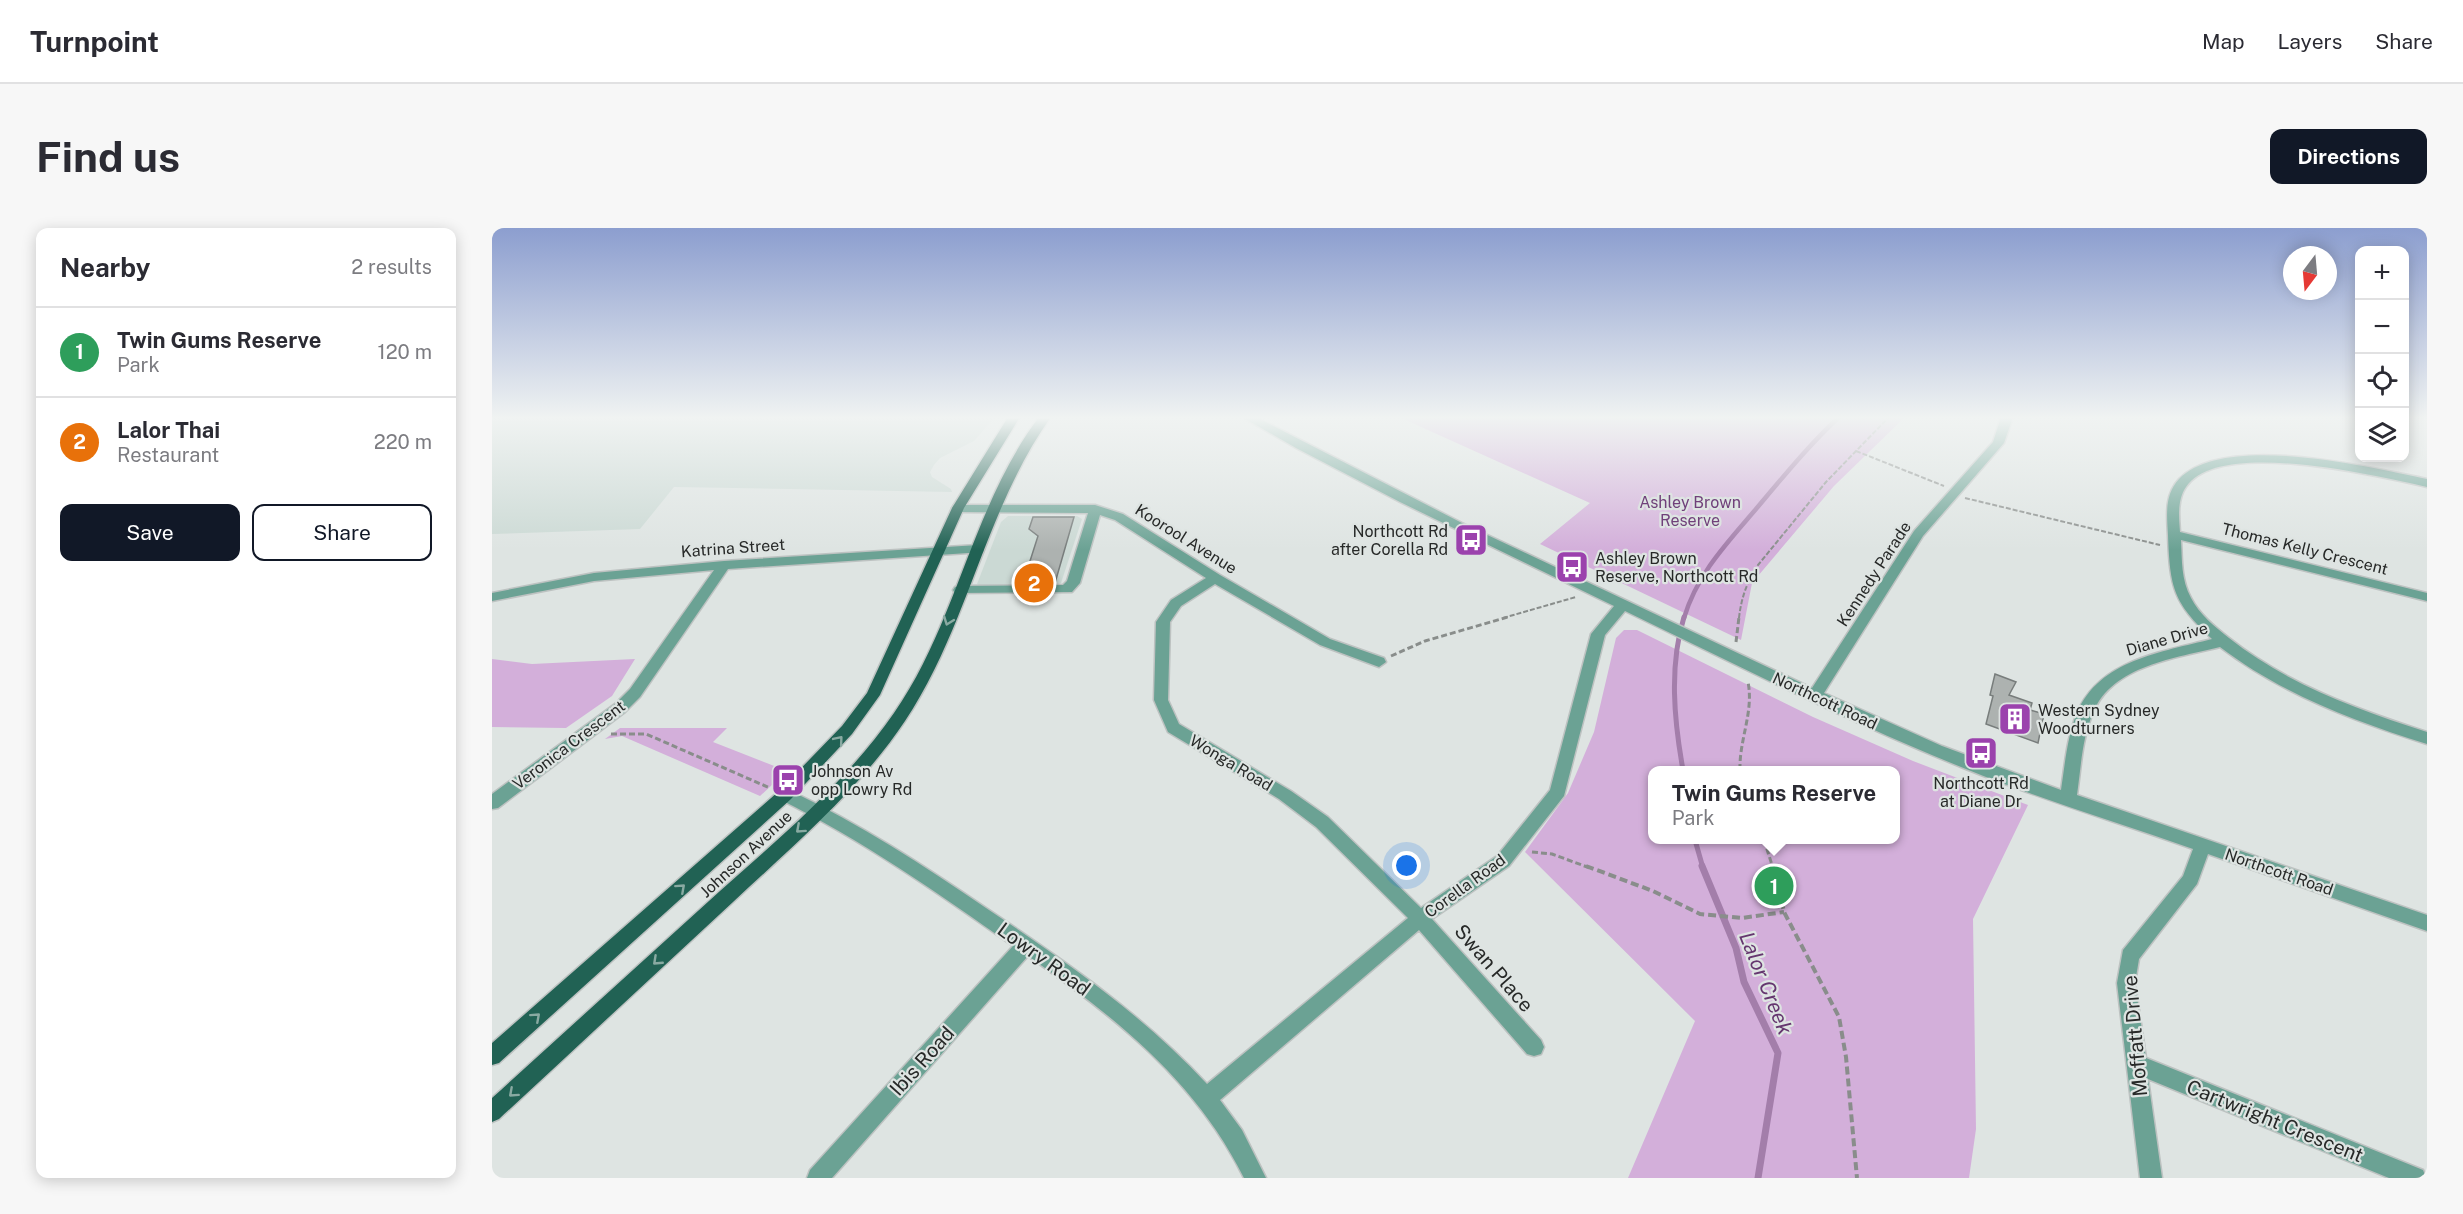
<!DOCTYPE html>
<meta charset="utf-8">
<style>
:root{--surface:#fff;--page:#f7f7f7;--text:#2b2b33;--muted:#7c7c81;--line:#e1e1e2;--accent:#111827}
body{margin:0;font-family:"Public Sans",sans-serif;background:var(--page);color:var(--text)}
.controls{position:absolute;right:18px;top:18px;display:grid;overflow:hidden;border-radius:12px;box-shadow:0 3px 15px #0003}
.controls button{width:54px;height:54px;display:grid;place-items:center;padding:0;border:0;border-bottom:2px solid var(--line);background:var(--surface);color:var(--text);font:30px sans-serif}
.compass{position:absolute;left:1791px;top:18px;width:54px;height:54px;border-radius:50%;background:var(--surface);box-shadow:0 3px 15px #0003;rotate:196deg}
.you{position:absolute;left:915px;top:638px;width:21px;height:21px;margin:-15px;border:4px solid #fff;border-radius:50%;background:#1a73e8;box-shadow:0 0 0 9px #1a73e833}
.badge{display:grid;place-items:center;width:39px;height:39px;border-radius:50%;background:var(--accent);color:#fff;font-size:20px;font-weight:700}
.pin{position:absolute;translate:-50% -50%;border:3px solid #fff;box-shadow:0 2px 6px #0006}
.popup{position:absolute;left:1156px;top:538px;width:252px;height:78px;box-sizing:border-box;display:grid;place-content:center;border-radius:12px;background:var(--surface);filter:drop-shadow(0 2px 4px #0005);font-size:20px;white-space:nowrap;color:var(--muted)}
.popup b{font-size:22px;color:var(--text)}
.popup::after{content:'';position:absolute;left:50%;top:100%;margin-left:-12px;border:12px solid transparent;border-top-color:var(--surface)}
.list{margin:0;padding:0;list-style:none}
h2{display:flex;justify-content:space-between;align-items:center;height:78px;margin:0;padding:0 24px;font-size:26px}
h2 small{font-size:20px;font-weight:400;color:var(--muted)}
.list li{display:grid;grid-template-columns:39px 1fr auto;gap:18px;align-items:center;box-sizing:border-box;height:90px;padding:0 24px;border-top:2px solid var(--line)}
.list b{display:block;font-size:22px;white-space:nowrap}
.list p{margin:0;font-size:20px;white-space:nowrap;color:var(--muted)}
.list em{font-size:20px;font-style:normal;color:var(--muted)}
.actions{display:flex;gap:12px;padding:18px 24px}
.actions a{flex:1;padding:14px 0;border:2px solid var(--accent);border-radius:12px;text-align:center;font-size:21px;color:var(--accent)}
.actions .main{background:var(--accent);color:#fff}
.icon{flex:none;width:33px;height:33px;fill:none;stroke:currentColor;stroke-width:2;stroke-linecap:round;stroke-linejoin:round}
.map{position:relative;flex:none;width:1935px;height:950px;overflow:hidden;border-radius:12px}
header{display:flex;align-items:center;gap:36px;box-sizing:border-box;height:84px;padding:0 30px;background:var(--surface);border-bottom:2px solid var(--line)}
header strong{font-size:28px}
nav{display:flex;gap:33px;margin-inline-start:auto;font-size:21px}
.intro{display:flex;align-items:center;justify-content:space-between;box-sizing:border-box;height:144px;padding:0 36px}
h1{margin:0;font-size:42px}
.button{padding:15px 27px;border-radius:12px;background:var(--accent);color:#fff;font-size:21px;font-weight:700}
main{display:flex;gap:36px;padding:0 36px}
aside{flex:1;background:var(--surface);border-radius:12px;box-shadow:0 3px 15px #0003}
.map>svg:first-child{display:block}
.built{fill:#cbd9d4}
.green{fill:#d3afda;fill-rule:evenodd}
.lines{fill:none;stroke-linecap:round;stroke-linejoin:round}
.stream-far2{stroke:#a37eaa;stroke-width:4.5}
.stream-far1{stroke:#a37eaa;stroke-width:5}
.stream{stroke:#a37eaa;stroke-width:7}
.building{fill:#adb2b0;stroke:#787d7c;stroke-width:1.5}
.minor-casing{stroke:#bdc2c1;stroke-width:3}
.major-casing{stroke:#bdc2c1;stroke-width:3}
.path-far2{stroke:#898d8b;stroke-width:2;stroke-dasharray:5 2;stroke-linecap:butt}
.path-far1{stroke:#898d8b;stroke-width:3;stroke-dasharray:6 3;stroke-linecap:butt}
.path{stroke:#898d8b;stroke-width:4;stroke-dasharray:8 4;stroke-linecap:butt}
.minor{fill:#6ba294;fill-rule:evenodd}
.major{fill:#216254;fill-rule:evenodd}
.oneway{stroke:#89aaa2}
.labels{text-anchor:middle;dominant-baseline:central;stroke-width:4.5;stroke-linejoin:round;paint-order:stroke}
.park-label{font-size:16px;fill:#70407a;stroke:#dee4e2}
.poi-label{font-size:16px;fill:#272928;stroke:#dee4e2;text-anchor:start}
.street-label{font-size:16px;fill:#272928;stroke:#dee4e2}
.near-street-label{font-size:20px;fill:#272928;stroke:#dee4e2}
.near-water-label{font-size:21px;font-style:italic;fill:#65366f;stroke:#dee4e2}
</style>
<header>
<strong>Turnpoint</strong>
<nav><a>Map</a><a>Layers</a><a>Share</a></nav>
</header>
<div class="intro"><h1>Find us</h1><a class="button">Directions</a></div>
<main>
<aside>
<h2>Nearby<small>2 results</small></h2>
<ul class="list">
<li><span class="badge" style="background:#2e9e5b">1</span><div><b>Twin Gums Reserve</b><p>Park</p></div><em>120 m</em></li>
<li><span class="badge" style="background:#e8710a">2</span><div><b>Lalor Thai</b><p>Restaurant</p></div><em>220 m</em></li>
</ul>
<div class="actions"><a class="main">Save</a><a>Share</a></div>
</aside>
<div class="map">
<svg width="1935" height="950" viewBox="0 0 1935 950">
<rect width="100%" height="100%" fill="#dee4e2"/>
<g class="built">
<path d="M0 189H503L482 213 448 230 442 237 438 244 440 249 459 261 460 264 182 259 148 301 0 306Z"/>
<path d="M516 288H585L590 291 569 355 562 358H489L485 356 509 294Z"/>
</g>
<g class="green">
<path d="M907 189H1413L1342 258 1260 355 1249 412 1048 316 1098 275Z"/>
<path d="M1132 402H1145L1321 489 1421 533 1536 577 1481 691 1484 901 1477 950H1136L1203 793 1033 624 1076 565 1102 504 1124 410ZM1160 542H1404V612H1160Z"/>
<path d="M0 431 40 436 143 431 120 468 74 500 0 499Z"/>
<path d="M128 500H235L221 514 295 543 268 568 130 508 113 511Z"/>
</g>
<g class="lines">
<path class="stream-far2" d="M1192 390C1205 346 1235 315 1264 281 1291 249 1317 217 1347 189"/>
<g class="stream-far1">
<path d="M1191 542C1182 492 1177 438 1192 389"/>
<path d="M1203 612 1211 640"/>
</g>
<path class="stream" d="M1210 638 1244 720 1252 754 1286 825 1266 950"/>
</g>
<g class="building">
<path d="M541 289H582L563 355H531L546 308 537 301Z"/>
<path d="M1503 446 1524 454 1517 467 1540 475 1538 482 1552 486 1546 515 1494 496 1501 468 1498 467Z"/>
</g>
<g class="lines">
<defs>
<g id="minor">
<path d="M750 189H764L970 295 1320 460 1422 303 1501 214 1509 189H1521L1512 215 1431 308 1332 465 1450 518 1569 562C1573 536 1575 509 1585 485 1607 432 1670 424 1720 411 1681 374 1678 360 1676 307 1675 288 1672 267 1687 251 1732 204 1878 239 1935 251V259C1886 248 1726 210 1694 259 1685 272 1687 289 1688 304L1935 365V373L1689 312C1690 331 1689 352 1699 370 1707 386 1723 399 1737 410 1795 456 1864 481 1935 504V516C1861 493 1790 466 1728 419 1685 430 1620 437 1601 485 1590 510 1589 539 1585 567L1935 687V703L1716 626 1705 656 1647 731 1643 755 1654 830 1931 942 1934 950H1897L1656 851 1670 950H1648L1625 755 1631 722 1691 648 1701 621C1625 594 1548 571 1474 541 1357 494 1247 438 1133 383L1113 407 1072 568 1017 638 940 691 1049 812 1052 819 1049 826 1042 828 1035 826 927 702 728 872 750 902 774 950H752C704 853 623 789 536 728L340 950H315L318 942 521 718C446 665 370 612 287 571L285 567 287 563 293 561 299 563C368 596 431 637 494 680 573 733 650 786 715 856L916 690 824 599 787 571 676 504 662 472 664 394 679 372 714 350 623 292 608 287 588 355 580 364 463 365 461 362 463 359 468 358 571 357 575 353 596 285 466 284 460 280 462 277H603L631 286 728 347 838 411 892 430 894 434 887 439 828 417 723 356 689 378 678 394 676 472 687 496 799 563 836 589 929 680 1005 628 1058 562 1099 406 1122 378 908 274 804 220Z"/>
<path d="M486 317 491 318 492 321 491 324 236 341 148 469 133 484 6 580 0 581V566L123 476 138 461 222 342 102 353 0 373V365L102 345 232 333Z"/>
</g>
<g id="major">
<path d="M516 189H528L472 280 388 467 360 506 299 571 7 835 0 837V815L287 563 350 498 375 465 460 280Z"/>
<path d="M547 189H559C493 281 476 399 413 493 367 562 302 617 241 674 163 746 85 819 7 891L0 894V870C76 801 152 732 228 663 290 608 354 554 402 485 465 395 480 278 547 189Z"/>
</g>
</defs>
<use href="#minor" class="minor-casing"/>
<use href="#major" class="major-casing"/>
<g class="path-far2">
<path d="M1364 223 1452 258"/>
<path d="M1473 270 1668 317"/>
<path d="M1011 390 1084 369"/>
<path d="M1247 390C1249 371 1255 353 1266 337L1334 254 1397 189"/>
</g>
<g class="path-far1">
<path d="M1244 414 1247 389"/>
<path d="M899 428 933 413 1016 389"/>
<path d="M119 506H154L278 560"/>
<path d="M1248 542C1247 512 1262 484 1256 454"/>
<path d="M1272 612 1281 640"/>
<path d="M1040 624 1060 626 1098 640"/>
</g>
<g class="path">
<path d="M1094 638 1161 663 1208 686 1250 690 1292 684"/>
<path d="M1281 638 1292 684 1347 789 1354 829 1365 950"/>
</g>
<use href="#minor" class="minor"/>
<use href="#major" class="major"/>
</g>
<defs><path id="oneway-chevron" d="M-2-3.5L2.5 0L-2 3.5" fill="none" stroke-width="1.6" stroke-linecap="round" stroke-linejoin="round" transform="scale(1.5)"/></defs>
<g class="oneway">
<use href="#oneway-chevron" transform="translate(456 393) rotate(111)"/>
<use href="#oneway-chevron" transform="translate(347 512) rotate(-50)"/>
<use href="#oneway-chevron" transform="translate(308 601) rotate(138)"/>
<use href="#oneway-chevron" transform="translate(189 660) rotate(-42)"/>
<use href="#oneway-chevron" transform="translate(165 733) rotate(137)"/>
<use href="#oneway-chevron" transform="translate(44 789) rotate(-42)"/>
<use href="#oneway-chevron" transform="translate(21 865) rotate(138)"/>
</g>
<linearGradient id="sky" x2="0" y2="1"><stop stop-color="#8c9ecf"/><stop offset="0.59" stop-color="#f0f3f2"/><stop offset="1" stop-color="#f0f3f2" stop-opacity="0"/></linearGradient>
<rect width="1935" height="322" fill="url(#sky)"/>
<defs>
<symbol id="bus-square" viewBox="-11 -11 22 22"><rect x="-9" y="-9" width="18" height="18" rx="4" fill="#9b42ad" stroke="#dee4e2"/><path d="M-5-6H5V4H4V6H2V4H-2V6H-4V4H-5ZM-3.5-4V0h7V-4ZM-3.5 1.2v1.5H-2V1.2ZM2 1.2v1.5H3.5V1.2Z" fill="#fff"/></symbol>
<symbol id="building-square" viewBox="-11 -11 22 22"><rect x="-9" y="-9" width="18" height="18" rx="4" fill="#9b42ad" stroke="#dee4e2"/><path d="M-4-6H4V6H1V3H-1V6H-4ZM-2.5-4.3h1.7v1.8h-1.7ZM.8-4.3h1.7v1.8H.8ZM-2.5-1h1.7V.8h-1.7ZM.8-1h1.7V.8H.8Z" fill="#fff"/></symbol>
</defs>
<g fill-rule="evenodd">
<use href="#bus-square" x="960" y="293" width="38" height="38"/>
<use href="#bus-square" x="1061" y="320" width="38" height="38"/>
<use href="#building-square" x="1504" y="472" width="38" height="38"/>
<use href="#bus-square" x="1470" y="506" width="38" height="38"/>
<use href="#bus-square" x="277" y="533" width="38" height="38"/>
</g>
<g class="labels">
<g class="park-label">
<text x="1198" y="274">Ashley Brown<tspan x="1198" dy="18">Reserve</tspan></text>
</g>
<g class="poi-label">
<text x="956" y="303" text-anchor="end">Northcott Rd<tspan x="956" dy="18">after Corella Rd</tspan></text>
<text x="1103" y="330">Ashley Brown<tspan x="1103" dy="18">Reserve, Northcott Rd</tspan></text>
<text x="1546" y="482">Western Sydney<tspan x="1546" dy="18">Woodturners</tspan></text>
<text x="319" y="543">Johnson Av<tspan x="319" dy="18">opp Lowry Rd</tspan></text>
<text x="1489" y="555" text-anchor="middle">Northcott Rd<tspan x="1489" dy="18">at Diane Dr</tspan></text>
</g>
<g class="street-label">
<text transform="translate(694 311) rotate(32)">Koorool Avenue</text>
<text transform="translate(241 320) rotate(-4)">Katrina Street</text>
<text transform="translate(1813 321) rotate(14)">Thomas Kelly Crescent</text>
<text transform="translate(1382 346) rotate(-57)">Kennedy Parade</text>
<text transform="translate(1675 411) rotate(-16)">Diane Drive</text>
<text transform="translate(1333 473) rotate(25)">Northcott Road</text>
<text transform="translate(77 517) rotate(-37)">Veronica Crescent</text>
<text transform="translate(739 535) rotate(31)">Wonga Road</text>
<text transform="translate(254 626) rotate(-43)">Johnson Avenue</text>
<text transform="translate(1787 644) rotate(19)">Northcott Road</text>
<text transform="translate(973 658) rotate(-36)">Corella Road</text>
</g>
<g class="near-street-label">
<text transform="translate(552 731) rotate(36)">Lowry Road</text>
<text transform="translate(1002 740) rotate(49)">Swan Place</text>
<text transform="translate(1643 808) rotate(-95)">Moffatt Drive</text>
<text transform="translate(430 833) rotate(-48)">Ibis Road</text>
<text transform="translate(1783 893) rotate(22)">Cartwright Crescent</text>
</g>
<g class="near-water-label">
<text transform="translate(1274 755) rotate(68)">Lalor Creek</text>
</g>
</g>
</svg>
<div class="controls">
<button>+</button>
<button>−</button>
<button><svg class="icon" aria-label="locate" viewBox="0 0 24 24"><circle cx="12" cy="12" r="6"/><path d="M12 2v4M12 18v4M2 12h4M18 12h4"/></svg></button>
<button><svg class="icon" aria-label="layers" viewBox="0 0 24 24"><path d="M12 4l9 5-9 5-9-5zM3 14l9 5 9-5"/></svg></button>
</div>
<svg class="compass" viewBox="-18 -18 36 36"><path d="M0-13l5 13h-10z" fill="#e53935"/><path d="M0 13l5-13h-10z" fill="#7c7c81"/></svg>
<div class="you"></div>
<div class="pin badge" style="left:1282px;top:658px;background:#2e9e5b">1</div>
<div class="popup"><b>Twin Gums Reserve</b>Park</div>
<div class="pin badge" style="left:542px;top:355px;background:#e8710a">2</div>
</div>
</main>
